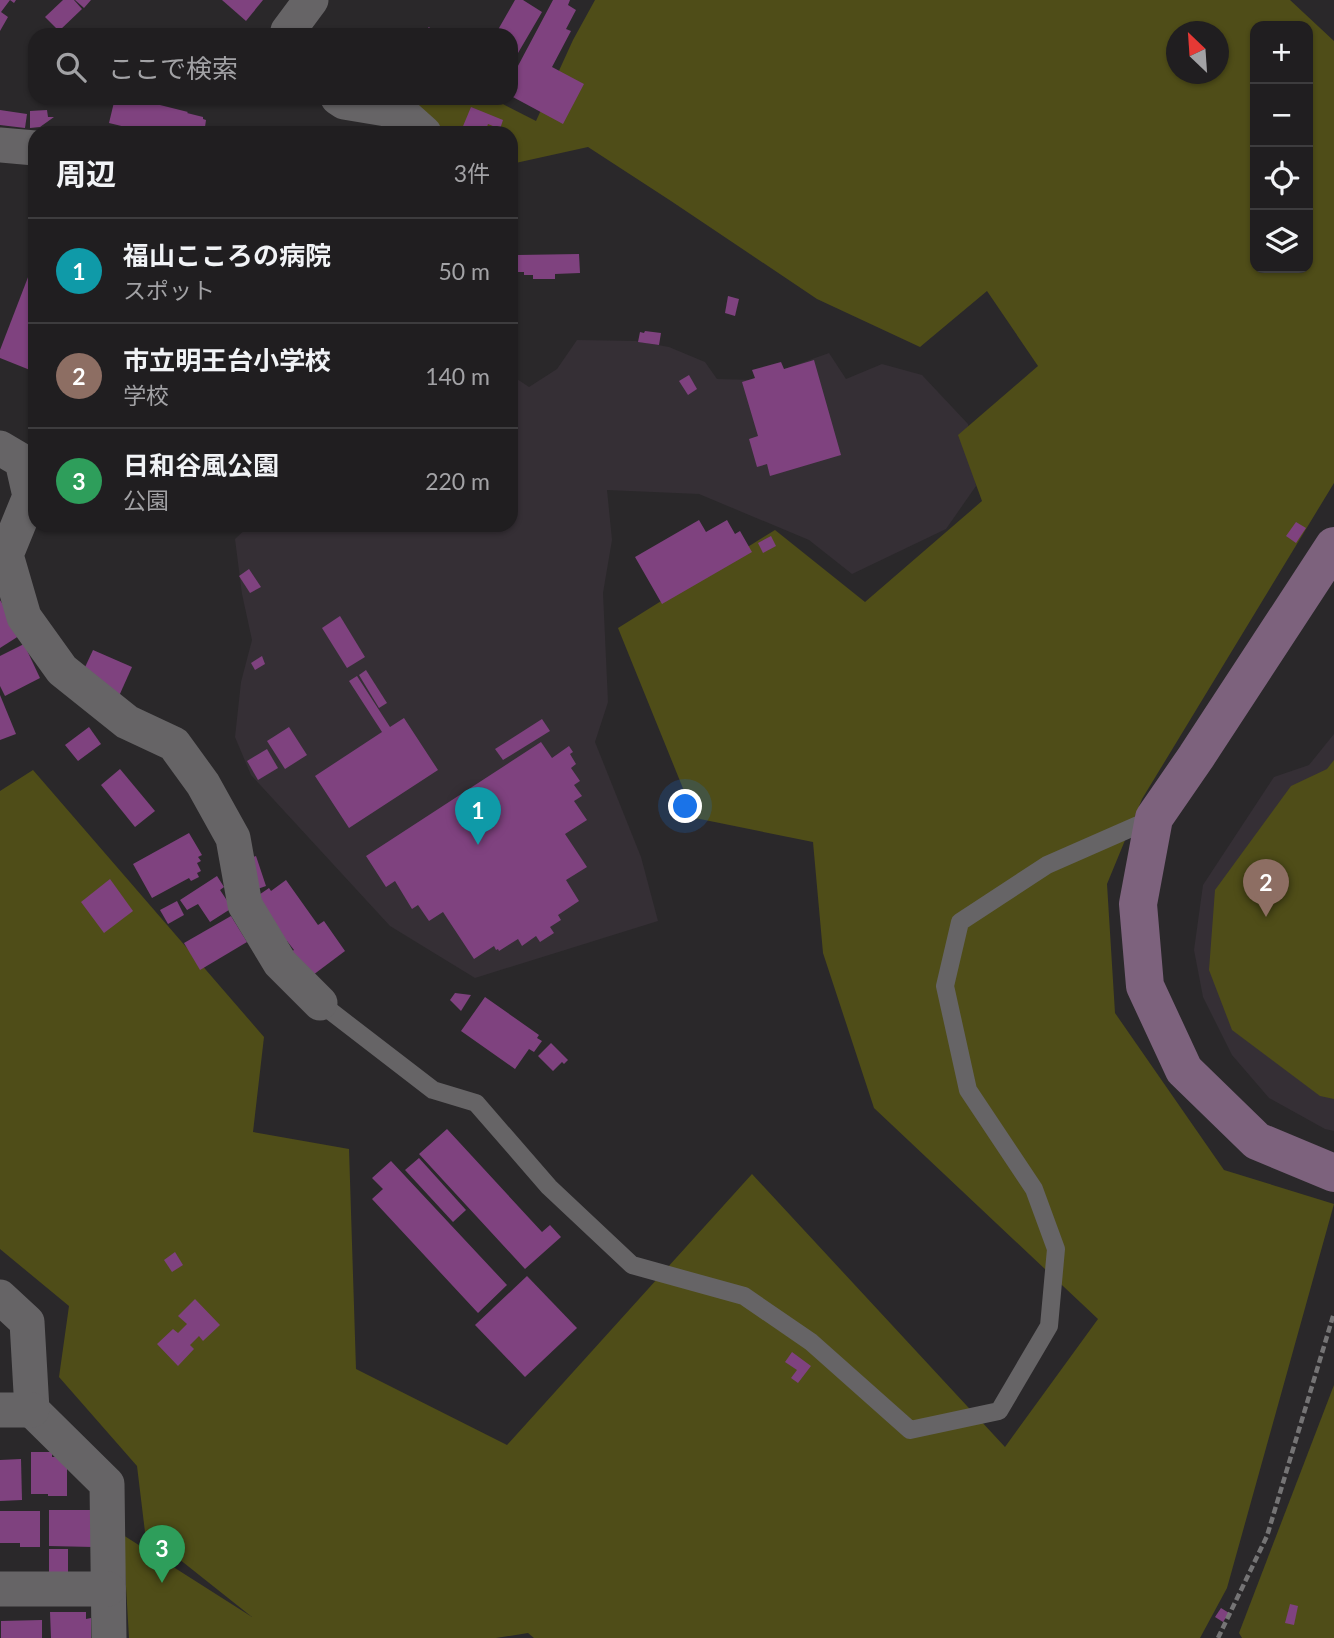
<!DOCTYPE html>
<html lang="ja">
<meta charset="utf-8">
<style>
:root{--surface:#201e20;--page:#2d2b2d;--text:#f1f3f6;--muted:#a2a2a5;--line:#3d3c3e;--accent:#b45309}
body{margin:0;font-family:Lato,"Noto Sans JP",sans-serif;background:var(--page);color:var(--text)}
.controls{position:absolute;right:21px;top:21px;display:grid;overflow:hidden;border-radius:14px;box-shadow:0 2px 5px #0004}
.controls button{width:63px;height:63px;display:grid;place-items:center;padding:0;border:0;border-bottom:2px solid var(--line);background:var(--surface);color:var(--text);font:35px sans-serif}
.compass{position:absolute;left:1166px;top:21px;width:63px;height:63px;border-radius:50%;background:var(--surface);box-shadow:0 2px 5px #0004;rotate:335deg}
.you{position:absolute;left:686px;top:807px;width:24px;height:24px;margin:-18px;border:5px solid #fff;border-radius:50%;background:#1a73e8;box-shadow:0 0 0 10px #1a73e833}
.badge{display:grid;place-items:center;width:46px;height:46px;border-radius:50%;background:var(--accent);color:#fff;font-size:23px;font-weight:700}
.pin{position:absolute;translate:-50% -58px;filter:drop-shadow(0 2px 4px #0008)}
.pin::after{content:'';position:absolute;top:37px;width:24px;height:21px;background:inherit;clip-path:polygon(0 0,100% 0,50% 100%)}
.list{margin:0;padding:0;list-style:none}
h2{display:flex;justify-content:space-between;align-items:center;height:91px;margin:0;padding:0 28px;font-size:30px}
h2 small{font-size:23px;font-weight:400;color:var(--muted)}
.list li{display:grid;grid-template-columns:46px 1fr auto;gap:21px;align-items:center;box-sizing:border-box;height:105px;padding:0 28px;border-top:2px solid var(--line)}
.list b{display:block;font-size:26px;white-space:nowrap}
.list p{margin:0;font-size:23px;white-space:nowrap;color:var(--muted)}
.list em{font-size:23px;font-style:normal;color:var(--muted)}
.icon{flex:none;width:38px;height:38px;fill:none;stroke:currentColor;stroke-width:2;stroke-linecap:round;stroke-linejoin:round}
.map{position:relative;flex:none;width:1334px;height:1638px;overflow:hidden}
.search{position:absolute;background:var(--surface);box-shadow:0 2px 5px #0004;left:28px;top:28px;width:490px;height:77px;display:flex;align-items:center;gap:18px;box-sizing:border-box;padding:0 24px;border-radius:21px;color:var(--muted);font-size:26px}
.panel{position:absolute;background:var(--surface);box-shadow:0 2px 5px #0004;left:28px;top:126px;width:490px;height:406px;border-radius:21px}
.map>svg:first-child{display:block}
.built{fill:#352f35}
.green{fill:#4f4d18;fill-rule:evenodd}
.building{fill:#7f427f}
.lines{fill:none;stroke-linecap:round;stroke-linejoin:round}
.path{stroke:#757475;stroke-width:4.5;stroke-dasharray:7 3.5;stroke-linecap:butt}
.lane{stroke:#666466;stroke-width:18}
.street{stroke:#666466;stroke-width:35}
.secondary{stroke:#7d627d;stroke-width:38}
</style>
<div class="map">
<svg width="1334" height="1638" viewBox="0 0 1334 1638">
<rect width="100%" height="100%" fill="#2a282a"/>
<g class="built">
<path d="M577 340 636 341 669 347 705 362 717 379 754 380 829 353 846 379 882 364 922 375 968 424 976 486 946 529 852 574 809 540 699 494 607 490 612 540 603 593 608 702 595 742 641 857 658 921 475 978 390 926 251 775 235 737 241 682 252 640 242 594 235 539 250 525H511V375L529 387 557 369Z"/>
<path d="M1334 734V1131L1325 1129 1269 1098 1232 1055 1203 997 1194 950 1203 885 1274 777 1309 765Z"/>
</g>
<g class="green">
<path d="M595 0H1290L1334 41V483L1142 799 1107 884 1115 1013 1224 1170 1334 1204 1227 1588 1200 1638H534L528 1633 496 1638H129L123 1535 252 1617 145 1532 137 1466 59 1377 69 1306 0 1249V791L33 770 264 1037 253 1132 349 1149 356 1369 507 1445 752 1174 1005 1447 1098 1319 874 1108 823 953 813 842 695 818 618 628 775 530 865 602 982 501 958 435 1038 366 987 291 920 347 817 299 671 201 588 147 511 164V133H405L390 98H491L536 121 573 40ZM1255 26H1308V268H1255ZM1176 32H1218V74H1176Z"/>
<path d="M1334 760V1099L1320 1096 1232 1030 1209 970 1215 890 1291 786 1327 769Z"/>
<path d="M1334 1385V1638H1242L1239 1633Z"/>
</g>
<g class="building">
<path d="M0 0H16L14 3 10 0 1 12 8 17 0 31Z"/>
<path d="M63 0H74L82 9 59 31 45 17Z"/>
<path d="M75 0H91L84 8Z"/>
<path d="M222 0H263L246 21Z"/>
<path d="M515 0H523L542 12 511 65V35H495Z"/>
<path d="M553 0H570L568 5 576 10 566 29 571 31 552 67 584 84 563 124 511 96V89L515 82 511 79Z"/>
<path d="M429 27 436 35H420Z"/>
<path d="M115 98H132L188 112 187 113 203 117V119L206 120 205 127 226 133H150L109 123Z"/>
<path d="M471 107 503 120 500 129 488 124 485 133H466L461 131Z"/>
<path d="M0 110 27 114 25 128 0 125Z"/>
<path d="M47 110 48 117H54L40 127 30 128V111Z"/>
<path d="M579 254 580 273 555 274V279H533V275H524V272H517V255Z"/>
<path d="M35 259V372L0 358V350Z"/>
<path d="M728 296 739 299 735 316 725 313Z"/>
<path d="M645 331 661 333 659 345 638 342 640 332 644 333Z"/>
<path d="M814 360 841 455 770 476 767 464 757 467 749 439 758 436 742 382 755 378 752 370 781 362 784 369Z"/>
<path d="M689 375 697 389 688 395 679 381Z"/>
<path d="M699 520 706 532 727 520 735 534 740 531 752 552 662 604 635 557Z"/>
<path d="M1296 522 1306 528 1296 543 1286 536Z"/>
<path d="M771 536 776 546 763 553 758 543Z"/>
<path d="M249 569 261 587 250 593 239 576Z"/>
<path d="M0 600 22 634 0 648Z"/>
<path d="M340 616 365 657 347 668 322 628Z"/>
<path d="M24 644 40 678 5 696 0 686V656Z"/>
<path d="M93 650 132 667 119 696 80 678Z"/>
<path d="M262 656 265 664 255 670 251 663Z"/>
<path d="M366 670 387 703 379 708 359 675Z"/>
<path d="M357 676 390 727 404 718 438 770 349 828 315 776 382 732 349 681Z"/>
<path d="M0 695 16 734 0 740Z"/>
<path d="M542 719 550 731 503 760 495 749Z"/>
<path d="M89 727 101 744 78 761 65 745Z"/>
<path d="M289 727 307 755 285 769 267 741Z"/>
<path d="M541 742 552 758 569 746 573 752 570 754 576 764 571 768 580 781 574 785 582 796 574 801 587 820 565 834 587 867 566 880 579 901 558 915 561 920 550 927 554 933 540 942 536 936 522 946 518 939 499 951 498 949 496 950 494 946 474 959 443 912 429 921 418 905 412 909 395 881 386 887 366 856Z"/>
<path d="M267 749 278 768 258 780 247 761Z"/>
<path d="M120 769 155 811 135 827 101 785Z"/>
<path d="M189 833 202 855 198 857 201 861 197 863 201 871 197 873 199 877 191 881 189 878 152 898 133 864Z"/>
<path d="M256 856 266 886 246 893 236 863Z"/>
<path d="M217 876 224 887 220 890 232 908 210 922 198 904 187 910 180 900Z"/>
<path d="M110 879 133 911 104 933 81 902Z"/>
<path d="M286 880 318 925 324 921 345 951 309 978 290 952 294 950 287 941 281 944 250 901 269 888 271 891Z"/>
<path d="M177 901 184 915 168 924 160 910Z"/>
<path d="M231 916 247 942 200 970 184 943Z"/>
<path d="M455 993 471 995 461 1011 450 1000Z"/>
<path d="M485 997 539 1035 537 1038 542 1041 534 1052 529 1049 515 1069 461 1031Z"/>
<path d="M551 1043 568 1060 564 1064 562 1062 553 1071 538 1056Z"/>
<path d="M447 1129 542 1232 550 1225 561 1237 525 1269 419 1154Z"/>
<path d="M419 1158 466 1210 453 1222 405 1170Z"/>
<path d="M391 1161 507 1285 478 1313 372 1199 383 1189 372 1178Z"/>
<path d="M175 1252 183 1265 172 1272 164 1260Z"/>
<path d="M527 1276 577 1328 525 1377 475 1325Z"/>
<path d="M195 1299 220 1325 203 1341 199 1336 190 1345 194 1349 178 1366 157 1344 173 1329 178 1333 187 1324 178 1316Z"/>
<path d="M792 1352 811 1366 798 1383 791 1378 797 1370 785 1362Z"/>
<path d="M31 1452H52V1457H67V1496H48V1494H31Z"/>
<path d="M21 1459 22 1500 0 1501V1460Z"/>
<path d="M49 1510H93V1547L49 1546Z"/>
<path d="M0 1511H40V1547H20V1543H0Z"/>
<path d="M49 1549H68V1574L49 1573Z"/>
<path d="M1290 1604 1298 1606 1294 1625 1285 1623Z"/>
<path d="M1221 1608 1229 1613 1223 1622 1215 1617Z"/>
<path d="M50 1612H86V1619L91 1618V1638H51Z"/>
<path d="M42 1620V1638H1V1621Z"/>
</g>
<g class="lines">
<path class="path" d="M1218 1638 1267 1536 1334 1313"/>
<path class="lane" d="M320 1003 433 1090 476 1103 549 1187 632 1265 744 1296 811 1342 910 1430 999 1411 1049 1326 1056 1249 1034 1189 968 1090 945 986 960 922 1047 865 1154 818"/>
<g class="street">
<path d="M289 35 288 31 311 0"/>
<path d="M338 98 344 102 392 110 405 116 424 133"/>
<path d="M0 145 35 148"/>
<path d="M0 448 22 461 30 496 6 555 24 617 62 670 127 722 174 744 203 784 233 838 245 905 280 963 320 1003"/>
<path d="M0 1297 27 1322 32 1410 107 1484 109 1638"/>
<path d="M0 1410H32"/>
<path d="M0 1589H108"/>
</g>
<path class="secondary" d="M1334 546 1196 757 1154 818 1138 904 1145 986 1184 1070 1257 1141 1334 1173"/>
</g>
</svg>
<div class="controls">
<button>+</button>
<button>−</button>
<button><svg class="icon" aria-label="locate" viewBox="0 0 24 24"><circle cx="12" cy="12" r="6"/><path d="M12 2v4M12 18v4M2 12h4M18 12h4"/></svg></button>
<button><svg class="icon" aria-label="layers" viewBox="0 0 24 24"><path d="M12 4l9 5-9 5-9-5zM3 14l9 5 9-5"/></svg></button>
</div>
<svg class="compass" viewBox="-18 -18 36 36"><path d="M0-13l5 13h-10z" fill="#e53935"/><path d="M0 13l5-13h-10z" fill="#a2a2a5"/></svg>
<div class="you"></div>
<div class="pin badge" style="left:478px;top:845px;background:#0f9aa8">1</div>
<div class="pin badge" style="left:1266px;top:917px;background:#8d6e63">2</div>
<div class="pin badge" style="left:162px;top:1583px;background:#2e9e5b">3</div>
<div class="search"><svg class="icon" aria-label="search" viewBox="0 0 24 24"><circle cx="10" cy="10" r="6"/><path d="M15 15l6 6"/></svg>ここで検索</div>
<section class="panel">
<h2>周辺<small>3件</small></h2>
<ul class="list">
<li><span class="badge" style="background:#0f9aa8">1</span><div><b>福山こころの病院</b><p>スポット</p></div><em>50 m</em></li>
<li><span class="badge" style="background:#8d6e63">2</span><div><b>市立明王台小学校</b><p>学校</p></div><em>140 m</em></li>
<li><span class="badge" style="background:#2e9e5b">3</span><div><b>日和谷風公園</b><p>公園</p></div><em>220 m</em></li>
</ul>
</section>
</div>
